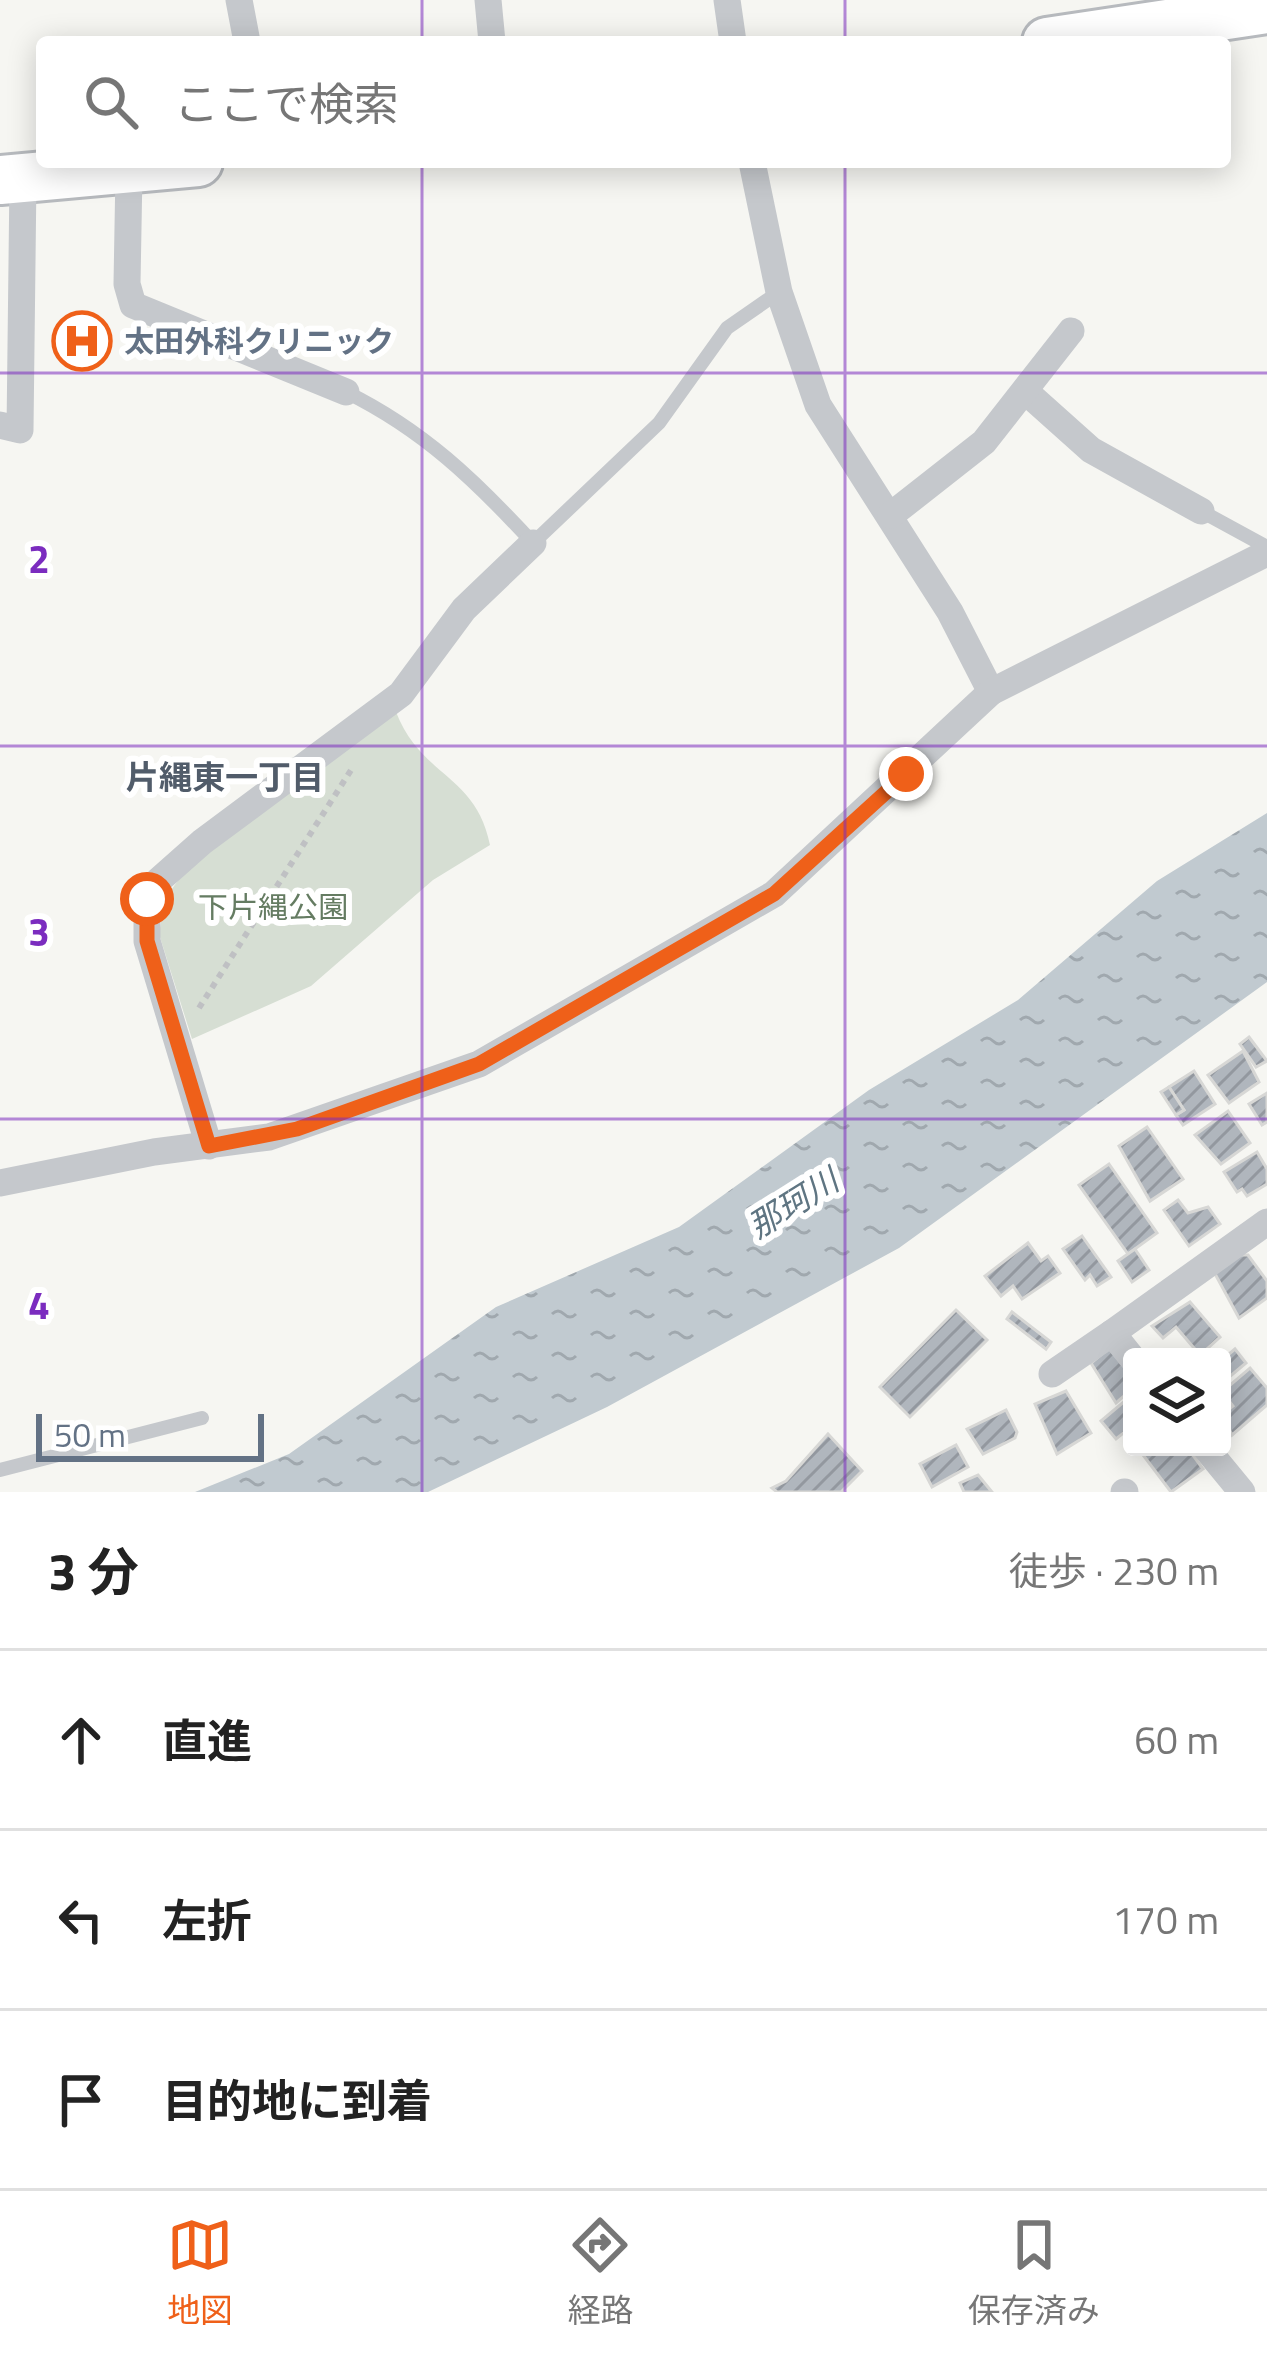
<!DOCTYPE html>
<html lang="ja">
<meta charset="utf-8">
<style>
:root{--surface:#fff;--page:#f2f2f2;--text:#222;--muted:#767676;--line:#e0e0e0;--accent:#ef6019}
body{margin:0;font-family:"Titillium Web","Noto Sans JP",sans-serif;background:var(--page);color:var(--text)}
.controls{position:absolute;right:36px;bottom:36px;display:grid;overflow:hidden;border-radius:12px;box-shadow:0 6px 30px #0003}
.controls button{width:108px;height:108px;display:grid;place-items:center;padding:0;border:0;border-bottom:3px solid var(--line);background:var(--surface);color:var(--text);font:60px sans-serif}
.scale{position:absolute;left:36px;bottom:30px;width:228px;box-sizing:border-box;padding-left:12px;border:6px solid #637285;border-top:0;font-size:33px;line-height:42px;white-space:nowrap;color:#637285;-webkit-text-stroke:9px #fff;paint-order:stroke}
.stop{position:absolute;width:36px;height:36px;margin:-27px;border:9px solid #ef6019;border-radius:50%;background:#fff}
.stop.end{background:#ef6019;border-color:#fff;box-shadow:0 3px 12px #0008}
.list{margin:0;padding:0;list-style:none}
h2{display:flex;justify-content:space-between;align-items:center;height:156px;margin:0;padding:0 48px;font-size:51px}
h2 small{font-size:39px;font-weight:400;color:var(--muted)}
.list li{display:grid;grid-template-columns:78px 1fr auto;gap:36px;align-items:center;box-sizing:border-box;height:180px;padding:0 48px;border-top:3px solid var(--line)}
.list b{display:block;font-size:45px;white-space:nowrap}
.list em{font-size:39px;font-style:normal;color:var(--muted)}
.icon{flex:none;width:66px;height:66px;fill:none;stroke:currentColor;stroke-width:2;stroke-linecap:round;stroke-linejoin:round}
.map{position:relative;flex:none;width:1267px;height:1492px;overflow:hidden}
.search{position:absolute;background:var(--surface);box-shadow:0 6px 30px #0003;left:36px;right:36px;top:36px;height:132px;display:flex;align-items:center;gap:30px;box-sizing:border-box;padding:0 42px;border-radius:12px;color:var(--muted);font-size:45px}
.sheet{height:696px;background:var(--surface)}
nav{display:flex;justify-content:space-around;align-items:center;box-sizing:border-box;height:168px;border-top:3px solid var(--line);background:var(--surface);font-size:33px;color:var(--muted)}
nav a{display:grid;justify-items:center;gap:6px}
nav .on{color:var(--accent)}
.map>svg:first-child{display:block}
.green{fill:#d6ded3}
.water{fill:url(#water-ripples)}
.building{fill:url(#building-hatch);stroke:#d7d7d5;stroke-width:3}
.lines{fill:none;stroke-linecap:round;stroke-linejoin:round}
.highway-casing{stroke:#b7babe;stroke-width:54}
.path{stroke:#bfc0c3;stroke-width:6;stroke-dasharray:6 6;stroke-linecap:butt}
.lane{stroke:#c5c8cc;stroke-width:14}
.street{stroke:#c5c8cc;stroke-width:27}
.highway{stroke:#fff;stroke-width:48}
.route{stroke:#ef6019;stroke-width:15}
.grid{fill:none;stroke:#7b2cbf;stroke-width:3;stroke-opacity:0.55}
.labels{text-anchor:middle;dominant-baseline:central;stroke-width:12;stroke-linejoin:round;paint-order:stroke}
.poi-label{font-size:30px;font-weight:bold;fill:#637285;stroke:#fff;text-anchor:start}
.park-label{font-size:30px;fill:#657c62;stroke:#fff}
.neighbourhood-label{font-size:33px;font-weight:bold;fill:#515c6a;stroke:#fff}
.water-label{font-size:33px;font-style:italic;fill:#5f7582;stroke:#fff}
.grid-label{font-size:39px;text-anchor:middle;font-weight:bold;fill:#7b2cbf;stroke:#fff;stroke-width:12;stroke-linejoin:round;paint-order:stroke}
</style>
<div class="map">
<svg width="1267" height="1492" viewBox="0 0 1267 1492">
<defs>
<pattern id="water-ripples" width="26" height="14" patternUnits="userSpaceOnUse" patternTransform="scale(3)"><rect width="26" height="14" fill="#c1cad0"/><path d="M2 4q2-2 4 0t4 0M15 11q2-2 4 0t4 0" fill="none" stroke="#a0a8ae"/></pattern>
<pattern id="building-hatch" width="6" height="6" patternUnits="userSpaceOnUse" patternTransform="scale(3)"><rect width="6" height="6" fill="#b0b6bd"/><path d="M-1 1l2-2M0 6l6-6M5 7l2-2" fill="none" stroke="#93989f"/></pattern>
</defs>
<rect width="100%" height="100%" fill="#f6f6f2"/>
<path class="green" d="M396 712C422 778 476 774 490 845L433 880 311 986 192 1039 159 934 165 898 192 862Z"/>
<path class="water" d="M1267 813V982L899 1248 607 1407 428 1492H195L289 1454 496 1307 679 1227 869 1090 1018 1000 1157 881Z"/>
<g class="building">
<path d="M1249 1037 1267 1061 1256 1067 1240 1044Z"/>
<path d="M1243 1051 1259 1082 1229 1103 1208 1075Z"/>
<path d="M1194 1071 1215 1104 1183 1125 1176 1115 1184 1110 1169 1087Z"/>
<path d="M1169 1087 1184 1110 1176 1115 1161 1092Z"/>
<path d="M1267 1093V1122L1262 1125 1249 1104Z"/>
<path d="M1228 1111 1250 1143 1221 1164 1195 1135Z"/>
<path d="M1147 1127 1183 1179 1150 1201 1119 1146Z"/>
<path d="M1257 1152 1267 1169V1184L1247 1196 1242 1189 1237 1192 1224 1172Z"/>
<path d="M1109 1164 1157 1233 1128 1254 1079 1185Z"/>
<path d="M1178 1200 1188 1213 1208 1207 1220 1224 1189 1246 1164 1210Z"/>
<path d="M1082 1236 1111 1277 1097 1286 1090 1275 1085 1280 1063 1249Z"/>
<path d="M1028 1243 1041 1261 1048 1256 1060 1273 1022 1299 1013 1286 1001 1296 985 1276Z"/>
<path d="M1135 1249 1149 1270 1132 1282 1118 1261Z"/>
<path d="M1238 1255H1248L1267 1281V1298L1239 1318 1214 1272Z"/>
<path d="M1190 1302 1220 1337 1200 1355 1176 1327 1163 1338 1152 1326Z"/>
<path d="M956 1310 987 1340 910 1417 880 1387Z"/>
<path d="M1012 1312 1051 1342 1046 1349 1007 1319Z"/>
<path d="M1109 1348 1132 1376V1389L1116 1403 1091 1363Z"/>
<path d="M1235 1349 1246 1363 1222 1383V1360Z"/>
<path d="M1250 1368 1267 1388V1405L1232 1435 1222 1415 1233 1406 1222 1392Z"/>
<path d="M1066 1391 1091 1433 1057 1454 1035 1404Z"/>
<path d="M1132 1395V1426L1116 1439 1101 1421Z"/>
<path d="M1006 1410 1017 1432 1015 1438 983 1454 967 1429Z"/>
<path d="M828 1434 862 1471 841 1492H777L772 1488 786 1481Z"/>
<path d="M956 1445 968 1467 932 1487 920 1464Z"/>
<path d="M1137 1447H1187L1203 1469 1171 1492Z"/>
<path d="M978 1475 992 1492H964L960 1483Z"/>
</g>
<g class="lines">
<defs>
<g id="highway">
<path d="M1047 42 1267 9"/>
<path d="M0 180 198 162"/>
</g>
</defs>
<use href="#highway" class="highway-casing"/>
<path class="path" d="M199 1008 353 767"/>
<g class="lane">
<path d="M346 392C423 430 475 480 533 543L659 423 727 328 779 292"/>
<path d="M1201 511 1267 547"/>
<path d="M0 1470 202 1418"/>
</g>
<g class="street">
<path d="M239 0 247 42"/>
<path d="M488 0 492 42"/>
<path d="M727 0 733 42"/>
<path d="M752 162 779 292 818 405 950 612 991 692"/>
<path d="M129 171 127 284 133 305 346 392"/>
<path d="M1025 391 1091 450 1201 511"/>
<path d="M0 425 20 430 23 178"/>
<path d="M891 515 984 442 1071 331"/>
<path d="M209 1146 147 941V899L158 881 202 842 401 694 464 609 533 543"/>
<path d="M0 1183 154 1152 269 1137 479 1064 774 894 991 692 1267 553"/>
<path d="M1112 1333 1267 1222"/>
<path d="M1052 1374 1112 1333 1132 1358"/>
<path d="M1205 1447 1242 1492"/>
<path d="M1124 1492H1125"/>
</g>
<use href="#highway" class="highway"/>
</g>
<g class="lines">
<path class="route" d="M147 899V941L209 1146 297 1129 479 1064 774 894 906 774"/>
</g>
<path class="grid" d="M422 0V42M845 0V42M422 162V1492M845 162V1492M0 373H1267M0 746H1267M0 1119H1267"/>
<defs>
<symbol id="hospital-ring" viewBox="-11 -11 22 22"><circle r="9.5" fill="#fff" stroke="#ef6019" stroke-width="1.5"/><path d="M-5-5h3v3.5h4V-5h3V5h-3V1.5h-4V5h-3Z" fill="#ef6019"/></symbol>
</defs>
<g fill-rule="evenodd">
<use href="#hospital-ring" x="49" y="308" width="66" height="66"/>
</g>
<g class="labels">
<g class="poi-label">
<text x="124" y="341">太田外科クリニック</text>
</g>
<g class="park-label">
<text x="273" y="907">下片縄公園</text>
</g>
<g class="neighbourhood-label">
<text x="225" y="777">片縄東一丁目</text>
</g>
<g class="water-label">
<text transform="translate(793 1203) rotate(-32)">那珂川</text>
</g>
</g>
<g class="grid-label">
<text x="39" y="573">2</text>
<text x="39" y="946">3</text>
<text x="39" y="1319">4</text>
</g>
</svg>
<div class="controls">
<button><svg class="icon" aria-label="layers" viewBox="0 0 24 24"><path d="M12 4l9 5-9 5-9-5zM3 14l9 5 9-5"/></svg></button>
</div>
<div class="scale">50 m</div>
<div class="stop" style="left:147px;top:899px"></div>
<div class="stop end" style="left:906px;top:774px"></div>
<div class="search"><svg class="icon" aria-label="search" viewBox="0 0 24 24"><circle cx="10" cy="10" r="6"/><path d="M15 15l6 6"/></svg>ここで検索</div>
</div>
<section class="sheet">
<h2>3 分<small>徒歩 · 230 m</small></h2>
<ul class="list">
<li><svg class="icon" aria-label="ahead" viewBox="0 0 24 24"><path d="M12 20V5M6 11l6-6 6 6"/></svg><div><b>直進</b></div><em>60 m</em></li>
<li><svg class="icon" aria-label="left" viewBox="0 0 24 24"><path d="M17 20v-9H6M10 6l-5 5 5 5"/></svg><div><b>左折</b></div><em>170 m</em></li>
<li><svg class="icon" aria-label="arrive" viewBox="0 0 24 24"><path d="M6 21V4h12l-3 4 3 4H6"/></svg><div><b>目的地に到着</b></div></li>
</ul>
</section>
<nav>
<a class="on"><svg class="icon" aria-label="map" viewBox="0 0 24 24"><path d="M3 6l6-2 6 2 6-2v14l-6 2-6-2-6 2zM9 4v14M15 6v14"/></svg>地図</a>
<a><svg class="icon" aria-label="directions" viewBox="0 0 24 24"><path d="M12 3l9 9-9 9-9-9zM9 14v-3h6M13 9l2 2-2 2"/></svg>経路</a>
<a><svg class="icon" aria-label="saved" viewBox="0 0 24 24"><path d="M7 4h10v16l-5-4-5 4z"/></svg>保存済み</a>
</nav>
